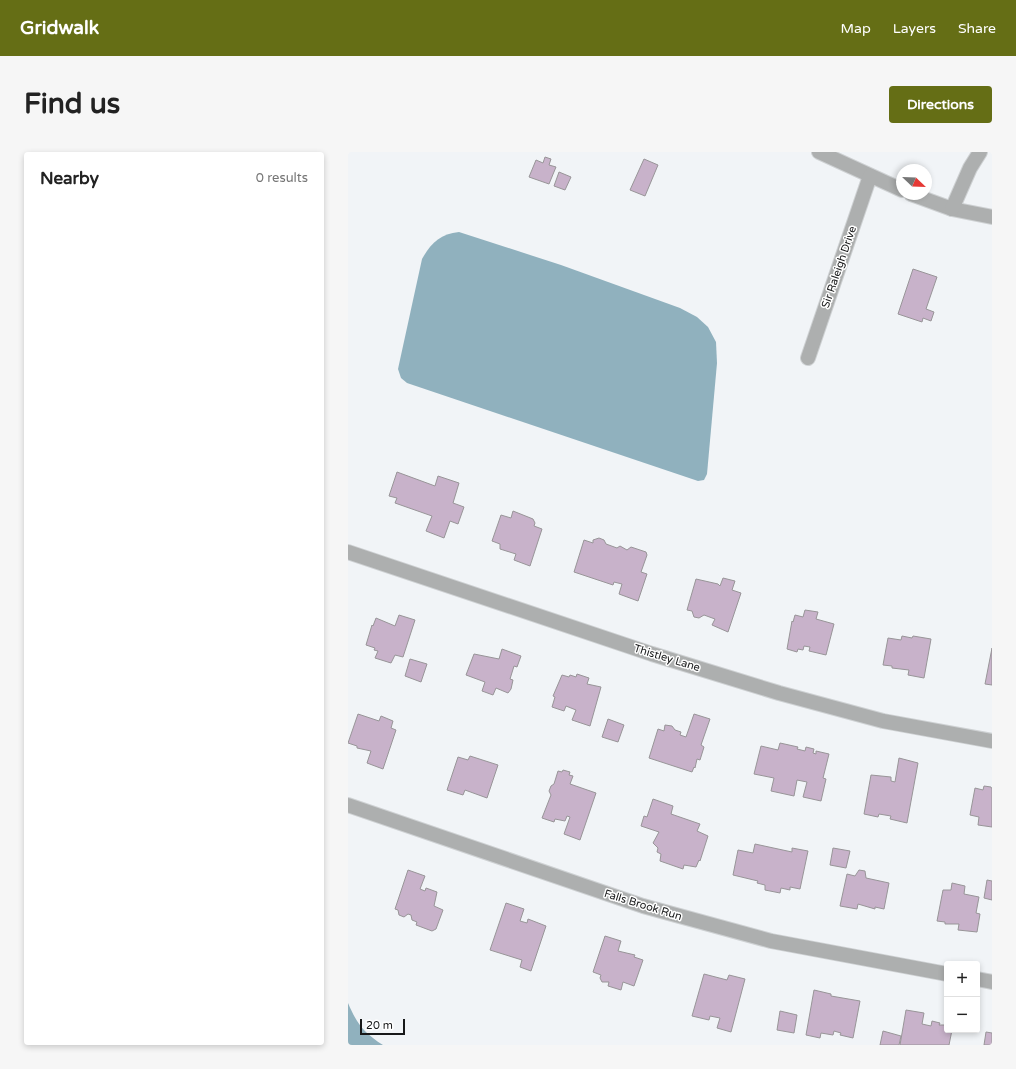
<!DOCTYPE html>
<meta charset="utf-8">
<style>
:root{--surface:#fff;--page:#f6f6f6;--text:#222;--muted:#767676;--line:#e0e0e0;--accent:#656e15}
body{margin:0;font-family:"Varela Round",sans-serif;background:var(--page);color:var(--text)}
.controls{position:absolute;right:12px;bottom:12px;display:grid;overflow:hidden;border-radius:4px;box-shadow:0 2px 6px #0003}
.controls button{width:36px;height:36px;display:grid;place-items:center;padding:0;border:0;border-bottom:1px solid var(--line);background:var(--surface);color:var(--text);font:20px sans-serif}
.compass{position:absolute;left:548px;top:12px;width:36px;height:36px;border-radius:50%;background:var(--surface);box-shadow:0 2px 6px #0003;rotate:113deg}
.scale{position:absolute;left:12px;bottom:10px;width:45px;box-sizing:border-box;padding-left:4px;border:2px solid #171819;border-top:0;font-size:11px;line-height:14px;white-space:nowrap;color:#171819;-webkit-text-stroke:3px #fff;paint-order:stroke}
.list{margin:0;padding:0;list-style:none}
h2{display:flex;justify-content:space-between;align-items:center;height:52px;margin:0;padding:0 16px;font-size:17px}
h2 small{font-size:13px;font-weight:400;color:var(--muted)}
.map{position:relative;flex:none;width:644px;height:893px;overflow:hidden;border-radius:4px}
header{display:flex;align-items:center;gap:24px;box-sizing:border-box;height:56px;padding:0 20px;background:var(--accent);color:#fff}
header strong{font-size:19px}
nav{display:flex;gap:22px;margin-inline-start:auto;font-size:14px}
.intro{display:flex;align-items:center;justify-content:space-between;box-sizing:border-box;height:96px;padding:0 24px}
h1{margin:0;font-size:28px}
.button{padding:10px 18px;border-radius:4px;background:var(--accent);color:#fff;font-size:14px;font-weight:700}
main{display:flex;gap:24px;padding:0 24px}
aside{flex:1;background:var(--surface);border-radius:4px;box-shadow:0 2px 6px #0003}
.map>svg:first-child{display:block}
.water{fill:#90b1be}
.building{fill:#c8b2ca;stroke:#989598}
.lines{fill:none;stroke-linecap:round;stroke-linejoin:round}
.street-casing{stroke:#ced1d3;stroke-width:16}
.street{stroke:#adafaf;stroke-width:14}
.labels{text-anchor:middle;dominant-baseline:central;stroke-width:3;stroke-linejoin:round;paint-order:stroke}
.street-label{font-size:11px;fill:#171819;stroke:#fff}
</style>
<header>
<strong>Gridwalk</strong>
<nav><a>Map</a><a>Layers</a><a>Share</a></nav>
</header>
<div class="intro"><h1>Find us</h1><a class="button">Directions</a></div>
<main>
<aside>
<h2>Nearby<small>0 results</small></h2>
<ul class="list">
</ul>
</aside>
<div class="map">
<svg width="644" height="893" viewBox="0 0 644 893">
<rect width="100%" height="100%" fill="#f1f4f7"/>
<g class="water">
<path d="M111 80 213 113 332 156 349 165 360 175 368 190 369 211 359 322 356 328 350 329 59 231 53 226 50 217 74 107C83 91 92 82 111 80Z"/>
<path d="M0 851C9 872 16 881 35 893H0Z"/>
</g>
<g class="building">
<path d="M197 5 203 7 201 13 208 15 201 32 181 25 188 8 195 11Z"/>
<path d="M296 7 310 13 297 44 282 38Z"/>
<path d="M211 20 223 25 217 38 206 34Z"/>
<path d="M565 117 589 125 578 157 586 160 583 169 575 166 574 170 550 162Z"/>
<path d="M49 320 87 334 90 324 111 331 105 351 116 355 110 372 102 369 96 386 78 379 84 364 47 351 49 346 41 344Z"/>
<path d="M165 359 185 367 187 371 186 374 194 377 182 414 166 408 168 402 152 397V392L144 389 153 363 163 366Z"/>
<path d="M251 386 256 388 258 392 269 396 272 394 279 398 283 395 298 400 299 403 293 420 299 422 290 449 271 442 274 432 266 430 265 433 226 420 236 388 245 391V388Z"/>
<path d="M375 426 387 429 384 438 393 441 380 480 364 473 367 467 356 463 351 466 346 465 344 459 339 458 348 427 370 432 372 434Z"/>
<path d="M457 458 470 460 468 467 486 472 478 503 461 499 462 495 456 494 455 498 450 497 449 500 439 497 444 469 445 470 447 463 455 465Z"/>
<path d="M51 463 67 468 55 505 47 503 43 511 27 506 30 499 26 498 27 496 18 493 24 473 25 474 28 466 47 474Z"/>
<path d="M554 484 564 486 565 484 583 487 576 526 560 523 561 518 544 516V514L535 513 540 486 553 488Z"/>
<path d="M644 496V533L637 532Z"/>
<path d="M154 497 173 504 169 515 166 514 162 527 165 528 163 537 160 541 148 536 145 543 134 539 137 530 118 523 126 502 151 507Z"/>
<path d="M62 507 79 512 73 530 57 524Z"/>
<path d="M229 522 241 526 239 532 253 535 242 574 224 568 228 558 218 554 216 559 204 555 207 545 205 544 214 523 221 525 222 523 228 525Z"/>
<path d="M10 562 31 569 33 564 45 569 43 576 48 578 35 617 19 611 23 599 9 596V594L0 591Z"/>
<path d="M346 562 362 567 353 593 356 595 352 608 349 607 347 616 346 615 344 620 301 606 310 577 316 579 317 573 324 574 327 578 333 580 332 583 338 585Z"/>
<path d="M260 567 276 573 270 590 254 585Z"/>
<path d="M432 591 450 595 449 597 457 599 458 595 466 597 465 601 468 602V599L481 602 475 626 478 627 473 649 455 645 459 630 449 628 446 644 423 639 426 626 406 622 413 594 430 598Z"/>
<path d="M122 604 150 613 139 646 117 638 115 643 99 638 110 605 120 608Z"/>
<path d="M551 606 570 611 559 671 542 667 543 664 531 662 530 665 516 662 523 623 543 625V629L547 630Z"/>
<path d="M215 618 222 620 221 623 225 624 222 632 248 641 232 688 216 682 222 665 219 664 217 669 207 667 206 670 194 666 203 643 201 639 203 634 206 632 210 619 214 620Z"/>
<path d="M636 634 643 635 644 637V675L630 673 631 665 622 663 627 636 635 638Z"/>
<path d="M305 647 325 654 323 662 352 672 349 679 360 684 352 709 351 708 348 715 336 713 335 717 312 709 313 702 309 700 310 696 305 691 311 680 293 674 296 664 299 665Z"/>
<path d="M407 692 444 700V696L460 699 452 737 442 735V738L433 736 432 741 417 738V733L409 731 410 729 385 723 390 698 405 701Z"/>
<path d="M485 696 502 699 498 716 482 713Z"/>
<path d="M60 718 77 724 72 737 77 739 78 736 89 740 86 754 95 758 88 777 84 779 68 773 69 770 64 768 63 763 60 762 56 765 51 763 50 758 47 757Z"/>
<path d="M511 718 517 719 518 726 541 731 536 757 527 755V757L510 752 509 757 492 754 499 722 507 724Z"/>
<path d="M639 728 644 729V748L636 746Z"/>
<path d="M604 731 617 734 616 742 631 745 628 761 632 762 629 780 610 778 611 772H597V770L589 769 595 738H603Z"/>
<path d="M158 751 176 757 172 769 179 771 180 767 198 774 183 819 172 815 174 808 142 798Z"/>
<path d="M257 784 273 789 270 799 287 803 286 805 295 808 286 834 275 830 273 838 260 834 261 830H254L252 826 253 823 245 820Z"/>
<path d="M356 822 379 828 381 823 397 827 383 880 369 876 372 866 362 864 361 868 344 864Z"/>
<path d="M466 838 483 842V844L512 849 505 886 492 883 493 881 486 879 485 883 473 881 472 886 458 883Z"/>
<path d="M558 858 576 861 574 872 583 874 584 869 592 871 591 873H599V878H604L601 893H552Z"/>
<path d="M432 859 449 863 446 881 429 878Z"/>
<path d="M535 879 553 884 551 893H532Z"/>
<path d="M638 880 644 881V893H636Z"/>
</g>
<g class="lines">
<defs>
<g id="street">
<path d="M471 0 554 38"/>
<path d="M563 42 604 57 644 65"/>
<path d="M604 57 622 16 632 0"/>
<path d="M460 206 522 24"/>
<path d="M0 400 304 502 431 541 535 569 644 589"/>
<path d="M0 653 295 754 423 789 599 822"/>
<path d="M629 827 644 830"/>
</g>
</defs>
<use href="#street" class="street-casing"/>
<use href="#street" class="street"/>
</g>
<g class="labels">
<g class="street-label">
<text transform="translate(491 115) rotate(-71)">Sir Raleigh Drive</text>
<text transform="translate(319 506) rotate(17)">Thistley Lane</text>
<text transform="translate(295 753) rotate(17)">Falls Brook Run</text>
</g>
</g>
</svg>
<div class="controls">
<button>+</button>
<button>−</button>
</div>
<svg class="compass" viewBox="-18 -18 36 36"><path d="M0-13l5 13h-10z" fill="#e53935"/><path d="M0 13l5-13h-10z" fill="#767676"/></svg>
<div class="scale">20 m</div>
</div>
</main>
